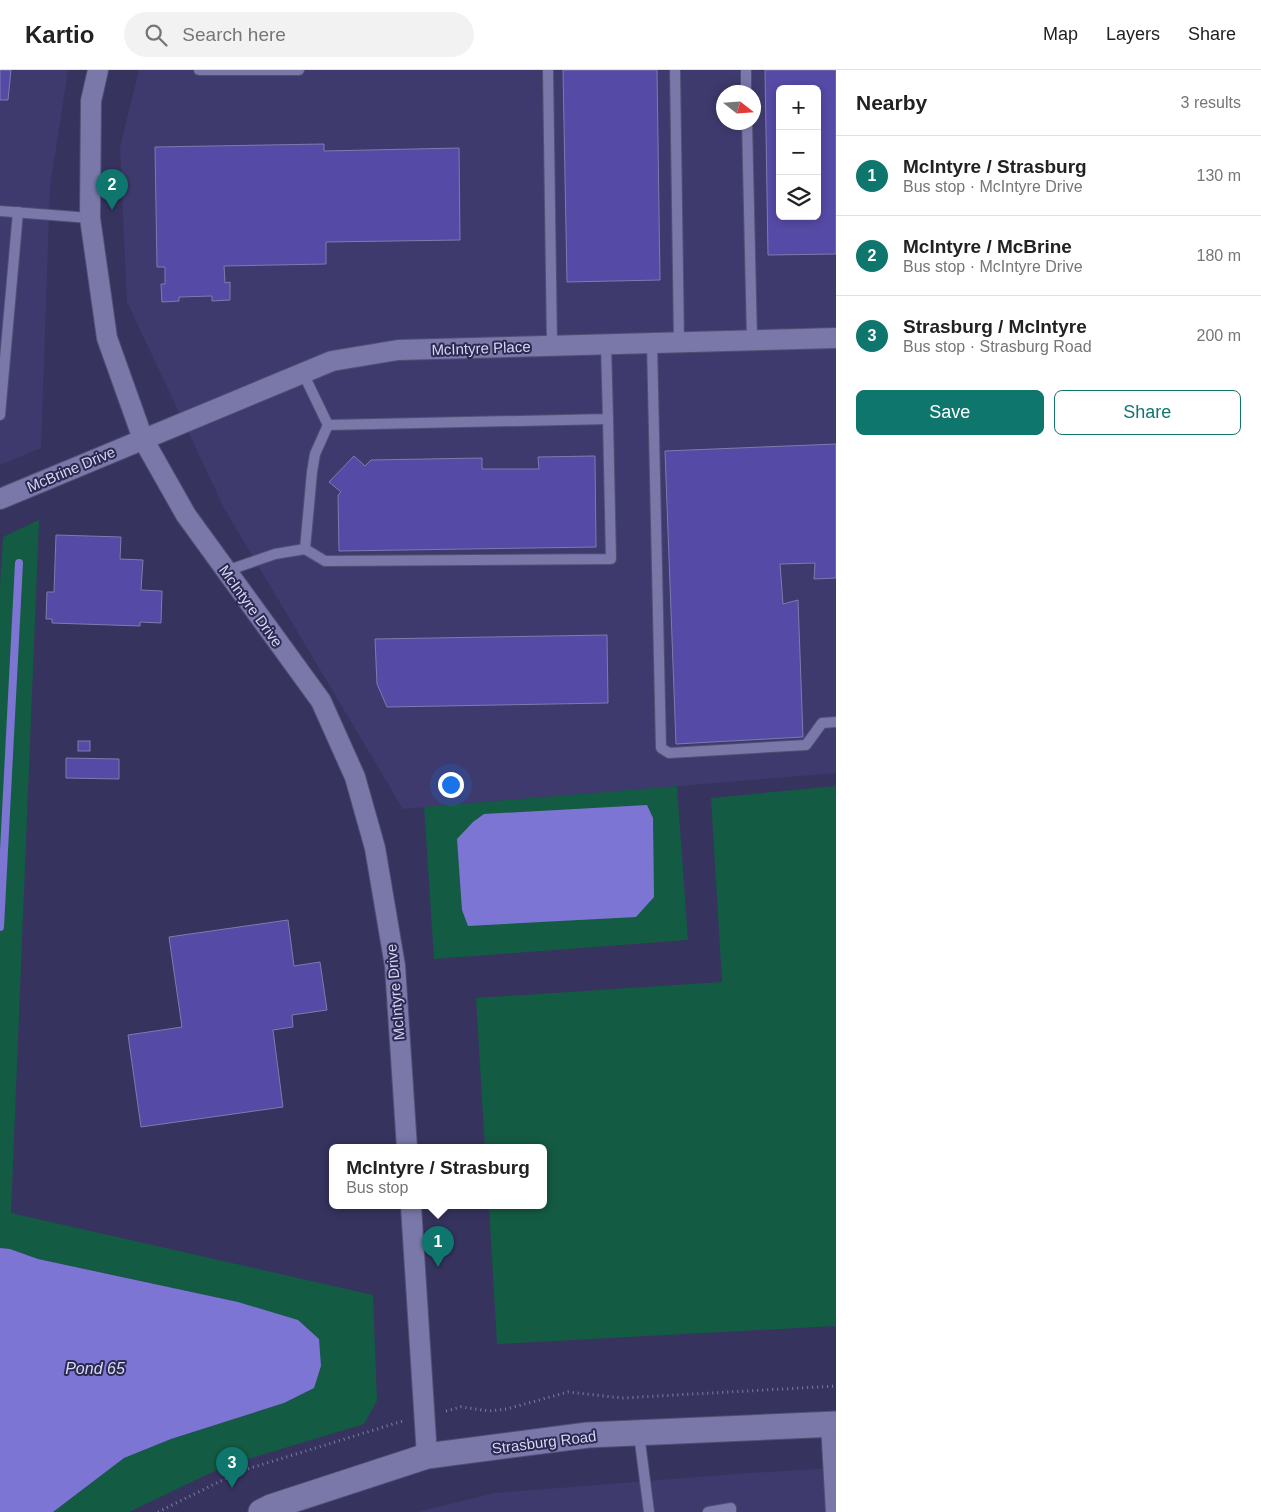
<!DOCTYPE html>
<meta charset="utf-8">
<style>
:root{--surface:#fff;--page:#f2f2f2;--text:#222;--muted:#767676;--line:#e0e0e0;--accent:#0f766e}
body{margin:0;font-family:Helvetica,sans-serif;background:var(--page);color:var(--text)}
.controls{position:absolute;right:15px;top:15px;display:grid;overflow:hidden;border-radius:8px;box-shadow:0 2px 8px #0003}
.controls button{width:45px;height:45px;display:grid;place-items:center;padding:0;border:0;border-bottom:1px solid var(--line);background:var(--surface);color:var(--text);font:25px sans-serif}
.compass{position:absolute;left:716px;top:15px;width:45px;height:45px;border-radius:50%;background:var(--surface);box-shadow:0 2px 8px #0003;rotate:107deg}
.you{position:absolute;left:450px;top:714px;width:18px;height:18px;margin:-12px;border:4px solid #fff;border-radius:50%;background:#1a73e8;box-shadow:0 0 0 8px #1a73e833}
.badge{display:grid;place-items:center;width:32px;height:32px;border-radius:50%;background:var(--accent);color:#fff;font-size:16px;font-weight:700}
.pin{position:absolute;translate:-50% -41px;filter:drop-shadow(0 1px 2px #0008)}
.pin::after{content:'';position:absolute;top:26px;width:18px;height:15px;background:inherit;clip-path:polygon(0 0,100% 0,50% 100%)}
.popup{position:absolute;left:329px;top:1074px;width:218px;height:65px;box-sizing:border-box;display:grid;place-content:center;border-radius:8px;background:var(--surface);filter:drop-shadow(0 1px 4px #0005);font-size:16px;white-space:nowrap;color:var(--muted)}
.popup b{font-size:19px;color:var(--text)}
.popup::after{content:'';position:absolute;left:50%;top:100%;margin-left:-10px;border:10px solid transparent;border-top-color:var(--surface)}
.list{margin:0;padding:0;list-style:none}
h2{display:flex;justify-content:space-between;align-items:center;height:65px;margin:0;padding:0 20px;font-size:21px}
h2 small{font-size:16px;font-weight:400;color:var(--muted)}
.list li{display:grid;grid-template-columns:32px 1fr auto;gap:15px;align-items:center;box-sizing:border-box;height:80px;padding:0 20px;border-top:1px solid var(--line)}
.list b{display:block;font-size:19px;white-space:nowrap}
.list p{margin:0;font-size:16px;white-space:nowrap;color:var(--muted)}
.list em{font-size:16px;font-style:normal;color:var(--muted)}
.actions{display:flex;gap:10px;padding:15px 20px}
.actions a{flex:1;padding:11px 0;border:1px solid var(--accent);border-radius:8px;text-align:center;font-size:18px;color:var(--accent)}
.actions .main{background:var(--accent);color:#fff}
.icon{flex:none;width:28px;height:28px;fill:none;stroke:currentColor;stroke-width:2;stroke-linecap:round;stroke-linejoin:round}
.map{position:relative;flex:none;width:836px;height:1442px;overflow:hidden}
header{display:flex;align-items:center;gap:30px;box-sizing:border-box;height:70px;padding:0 25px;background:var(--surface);border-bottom:1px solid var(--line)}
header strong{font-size:24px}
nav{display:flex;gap:28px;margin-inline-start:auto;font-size:18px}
.search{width:350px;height:45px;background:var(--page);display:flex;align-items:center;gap:12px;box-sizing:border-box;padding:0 18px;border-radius:28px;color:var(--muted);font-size:19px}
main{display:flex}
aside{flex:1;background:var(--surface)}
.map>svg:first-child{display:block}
.built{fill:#3e3a6d;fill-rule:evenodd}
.green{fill:#145b43}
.water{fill:#7c75d4}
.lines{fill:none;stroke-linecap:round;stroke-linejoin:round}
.stream{stroke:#7c75d4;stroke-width:8}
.building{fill:#554aa5;stroke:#7d7cae;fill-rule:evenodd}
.service-casing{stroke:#524f74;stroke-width:12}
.minor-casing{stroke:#524f74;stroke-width:22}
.tertiary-casing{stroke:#524f74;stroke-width:27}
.path{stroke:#7e7da1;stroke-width:3;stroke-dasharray:1 4;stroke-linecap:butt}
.service{stroke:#7978a9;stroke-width:10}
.minor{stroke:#7978a9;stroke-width:20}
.tertiary{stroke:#7978a9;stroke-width:25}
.labels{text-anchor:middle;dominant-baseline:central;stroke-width:4;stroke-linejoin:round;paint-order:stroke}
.street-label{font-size:15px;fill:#d7d7f2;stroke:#2c2953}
.water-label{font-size:16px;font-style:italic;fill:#dbdcf5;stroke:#2c2953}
</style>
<header>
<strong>Kartio</strong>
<div class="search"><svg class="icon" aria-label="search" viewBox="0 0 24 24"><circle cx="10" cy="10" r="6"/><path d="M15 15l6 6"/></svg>Search here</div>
<nav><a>Map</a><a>Layers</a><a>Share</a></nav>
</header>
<main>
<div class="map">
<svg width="836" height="1442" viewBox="0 0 836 1442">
<rect width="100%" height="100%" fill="#36335f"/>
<g class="built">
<path d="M0 0H68L50 117 41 378 0 395Z"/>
<path d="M139 0H836V703L403 739 225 440 127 232 120 77ZM780 19H817V146H780ZM724 22H754V52H724Z"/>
<path d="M836 1398V1442H417L494 1423 749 1403Z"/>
</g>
<g class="green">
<path d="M39 450 11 1143 373 1225 377 1331 364 1354 225 1396 129 1442H53L124 1388 171 1369 284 1333 314 1318 238 1232 38 1189 10 1179 0 1178V515L3 467Z"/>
<path d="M677 716 688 870 434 889 424 737Z"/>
<path d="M836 716V1256L497 1274 489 1136H543V1078H485L476 928 722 912 711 728Z"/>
</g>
<g class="water">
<path d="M647 735 653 748 654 827 636 847 468 856 462 840 457 769 473 752 484 744Z"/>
<path d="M0 1178 10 1179 38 1189 238 1232 298 1250 319 1269 321 1296 314 1318 284 1333 171 1369 124 1388 53 1442H0Z"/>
</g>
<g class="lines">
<path class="stream" d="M0 857 19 493"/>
</g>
<g class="building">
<path d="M0 0H11L8 30H0Z"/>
<path d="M563 0H657L660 210 567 212Z"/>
<path d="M765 0H836V184L768 185ZM780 19H817V146H780Z"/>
<path d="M324 74V81L459 78 460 170 326 172V194L224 196 225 213 230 212V230L212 231V226L179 227V231L162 232 161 214H165V197H157L155 77Z"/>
<path d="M836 374V508L814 509 815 493 780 494 783 534 798 530 803 667 676 674 665 381Z"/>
<path d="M354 386 365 396 371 390 482 388V399H539L538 387 595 386 596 477 339 481 338 425 341 422 329 412Z"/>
<path d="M56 465 121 467 120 489 143 490 141 520 162 521 161 553 140 552V556L52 553V549H46L47 522H54Z"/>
<path d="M607 565 608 633 387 637 377 614 375 569Z"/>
<rect x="78" y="671" width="12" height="10"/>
<path d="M66 688 119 689V709L66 708Z"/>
<path d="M288 850 294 896 320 892 327 940 292 945 293 957 273 960 283 1037 141 1057 128 965 182 957 169 867Z"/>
</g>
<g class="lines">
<defs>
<g id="service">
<path d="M199 0H299"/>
<path d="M548 0 552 275"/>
<path d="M675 0 679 272"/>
<path d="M746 0V22"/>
<path d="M747 52 752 270"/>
<path d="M0 141 90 148"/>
<path d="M652 273 661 678 669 683 806 675 822 653 836 652"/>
<path d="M303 303 328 355 608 349 606 274"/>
<path d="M0 345 18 142"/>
<path d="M328 355 315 384 312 402 305 479 325 491 611 489 608 349"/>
<path d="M226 501 275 484 305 479"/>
<path d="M639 1364 649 1442"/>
<path d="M708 1442 731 1438V1442"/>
</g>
<g id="minor">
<path d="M98 0 91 31 90 148 107 268 143 369 186 445 321 631 355 707 375 778 395 896 407 1078"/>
<path d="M0 429 332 291 398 280 836 268"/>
<path d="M411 1136 427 1386"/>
<path d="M831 1354 836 1442"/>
</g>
<path id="tertiary" d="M261 1442 271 1437 427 1386 588 1365 836 1354"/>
</defs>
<use href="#service" class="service-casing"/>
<use href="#minor" class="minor-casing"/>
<use href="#tertiary" class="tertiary-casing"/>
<g class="path">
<path d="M446 1341 461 1337 489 1341 507 1339 568 1322 622 1328 836 1316"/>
<path d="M158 1442 241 1401 403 1351"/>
</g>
<use href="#service" class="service"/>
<use href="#minor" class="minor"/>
<use href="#tertiary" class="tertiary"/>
</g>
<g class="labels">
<g class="street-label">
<text transform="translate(481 278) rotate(-2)">McIntyre Place</text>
<text transform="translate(71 399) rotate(-23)">McBrine Drive</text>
<text transform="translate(251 536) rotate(54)">McIntyre Drive</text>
<text transform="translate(395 922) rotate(-95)">McIntyre Drive</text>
<text transform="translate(544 1372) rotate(-7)">Strasburg Road</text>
</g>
<g class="water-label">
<text x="95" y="1298">Pond 65</text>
</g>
</g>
</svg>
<div class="controls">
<button>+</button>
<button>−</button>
<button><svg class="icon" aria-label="layers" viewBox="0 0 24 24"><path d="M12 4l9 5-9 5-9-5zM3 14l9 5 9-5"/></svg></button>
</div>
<svg class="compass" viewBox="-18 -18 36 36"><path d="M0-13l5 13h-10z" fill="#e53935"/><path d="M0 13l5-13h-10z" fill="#767676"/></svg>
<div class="you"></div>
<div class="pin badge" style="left:438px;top:1197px">1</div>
<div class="popup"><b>McIntyre / Strasburg</b>Bus stop</div>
<div class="pin badge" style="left:112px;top:140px">2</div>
<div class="pin badge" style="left:232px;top:1418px">3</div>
</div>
<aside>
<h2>Nearby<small>3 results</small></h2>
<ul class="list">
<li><span class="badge">1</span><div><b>McIntyre / Strasburg</b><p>Bus stop · McIntyre Drive</p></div><em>130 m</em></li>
<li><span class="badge">2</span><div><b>McIntyre / McBrine</b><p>Bus stop · McIntyre Drive</p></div><em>180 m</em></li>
<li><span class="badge">3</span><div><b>Strasburg / McIntyre</b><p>Bus stop · Strasburg Road</p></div><em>200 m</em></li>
</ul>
<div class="actions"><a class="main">Save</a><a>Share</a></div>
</aside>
</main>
